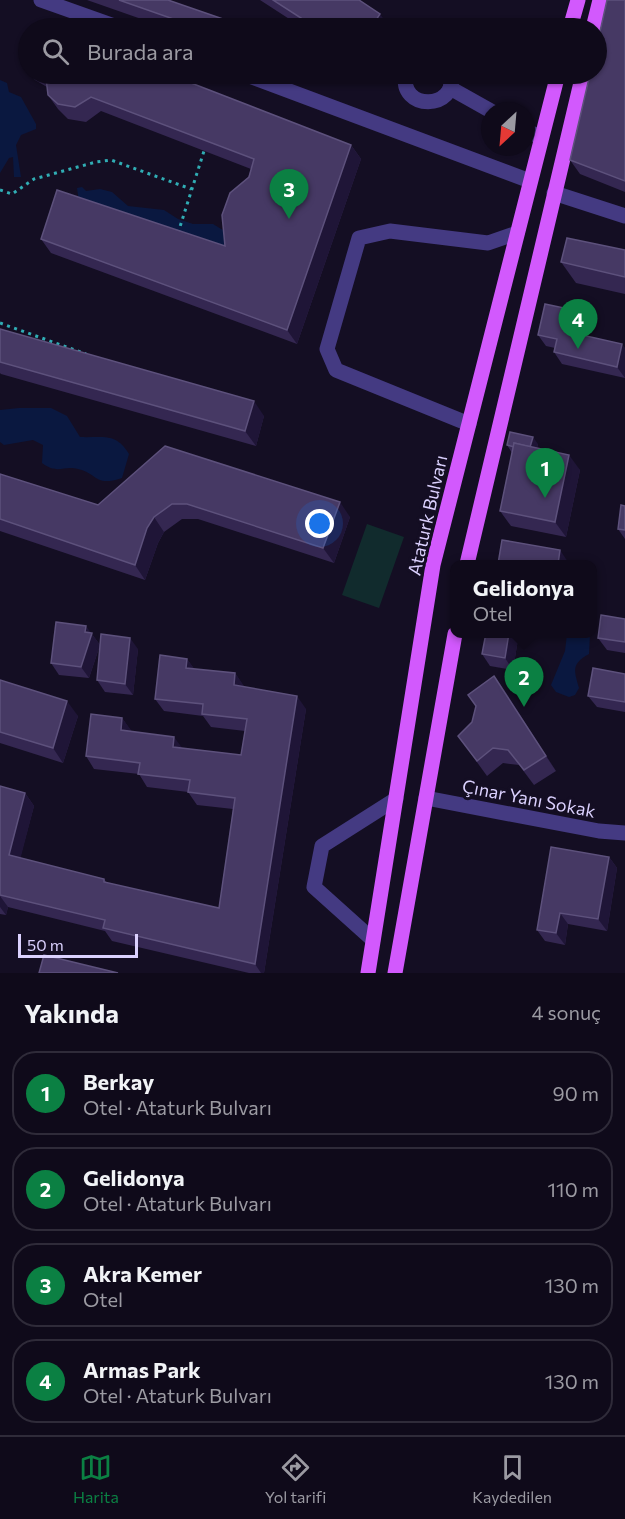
<!DOCTYPE html>
<html lang="tr">
<meta charset="utf-8">
<style>
:root{--surface:#0f0a1a;--page:#181323;--text:#f1f3f6;--muted:#9b9aa2;--line:#2f2b39;--accent:#0b8043}
body{margin:0;font-family:Commissioner,sans-serif;background:var(--page);color:var(--text)}
.compass{position:absolute;left:481px;top:102px;width:54px;height:54px;border-radius:50%;background:var(--surface);box-shadow:0 2px 4px #0004;rotate:206deg}
.scale{position:absolute;left:18px;bottom:15px;width:120px;box-sizing:border-box;padding-left:6px;border:3px solid #dbd1fe;border-top:0;font-size:16px;line-height:21px;white-space:nowrap;color:#dbd1fe;-webkit-text-stroke:4px #140e23;paint-order:stroke}
.you{position:absolute;left:320px;top:524px;width:21px;height:21px;margin:-15px;border:4px solid #fff;border-radius:50%;background:#1a73e8;box-shadow:0 0 0 9px #1a73e833}
.badge{display:grid;place-items:center;width:39px;height:39px;border-radius:50%;background:var(--accent);color:#fff;font-size:20px;font-weight:700}
.pin{position:absolute;translate:-50% -50px;filter:drop-shadow(0 2px 3px #0008)}
.pin::after{content:'';position:absolute;top:32px;width:21px;height:18px;background:inherit;clip-path:polygon(0 0,100% 0,50% 100%)}
.popup{position:absolute;left:450px;top:560px;width:147px;height:78px;box-sizing:border-box;display:grid;place-content:center;border-radius:12px;background:var(--surface);filter:drop-shadow(0 2px 4px #0005);font-size:20px;white-space:nowrap;color:var(--muted)}
.popup b{font-size:22px;color:var(--text)}
.popup::after{content:'';position:absolute;left:50%;top:100%;margin-left:-12px;border:12px solid transparent;border-top-color:var(--surface)}
.list{margin:0;padding:0;list-style:none}
h2{display:flex;justify-content:space-between;align-items:center;height:78px;margin:0;padding:0 24px;font-size:26px}
h2 small{font-size:20px;font-weight:400;color:var(--muted)}
.list li{display:grid;grid-template-columns:39px 1fr auto;gap:18px;align-items:center;box-sizing:border-box;height:84px;margin:0 12px 12px;padding:0 12px;border:2px solid var(--line);border-radius:24px}
.list b{display:block;font-size:22px;white-space:nowrap}
.list p{margin:0;font-size:20px;white-space:nowrap;color:var(--muted)}
.list em{font-size:20px;font-style:normal;color:var(--muted)}
.icon{flex:none;width:33px;height:33px;fill:none;stroke:currentColor;stroke-width:2;stroke-linecap:round;stroke-linejoin:round}
.map{position:relative;flex:none;width:625px;height:973px;overflow:hidden}
.search{position:absolute;background:var(--surface);box-shadow:0 2px 4px #0004;left:18px;right:18px;top:18px;height:66px;display:flex;align-items:center;gap:15px;box-sizing:border-box;padding:0 21px;border-radius:33px;color:var(--muted);font-size:22px}
.sheet{height:462px;background:var(--surface)}
nav{display:flex;justify-content:space-around;align-items:center;box-sizing:border-box;height:84px;border-top:2px solid var(--line);background:var(--surface);font-size:16px;color:var(--muted)}
nav a{display:grid;justify-items:center;gap:3px}
nav .on{color:var(--accent)}
.map>svg:first-child{display:block}
.green{fill:#112b2d}
.water{fill:#0a1840}
.lines{fill:none;stroke-linecap:round;stroke-linejoin:round}
.path{stroke:#30adb4;stroke-width:3;stroke-dasharray:3 4.5;stroke-linecap:butt}
.minor{stroke:#443a82;stroke-width:15}
.major{stroke:#d259fd;stroke-width:15}
.wall{fill:#342751}
.shaded-wall{fill:#1f1537}
.building{fill:#463964;stroke:#5d517c;stroke-width:1.5}
.labels{text-anchor:middle;dominant-baseline:central;stroke-width:6;stroke-linejoin:round;paint-order:stroke}
.street-label{font-size:18px;fill:#dbd1fe;stroke:#140e23}
</style>
<div class="map">
<svg width="625" height="973" viewBox="0 0 625 973">
<rect width="100%" height="100%" fill="#140e23"/>
<path class="green" d="M367 524 404 537 379 608 342 595Z"/>
<g class="water">
<path d="M0 80 7 83 9 92 21 97 36 124V129L21 135 16 145 21 177H14L13 157 9 158 0 173Z"/>
<path d="M82 187 86 191 100 189 112 192 128 206 164 210 178 219 193 224H213L226 232 224 247 79 202 77 188Z"/>
<path d="M19 408H51L67 416 80 437C103 438 116 432 129 454L122 478C94 487 99 474 78 469 63 465 58 475 42 463L43 445 33 440 4 445 0 442V410Z"/>
<path d="M567 634H590L589 654C571 664 574 670 579 688L575 695 569 697 556 692 551 685 565 651Z"/>
</g>
<g class="lines">
<g class="path">
<path d="M0 190 12 194 34 179 96 162 111 160 191 189"/>
<path d="M178 233 204 151"/>
<path d="M0 323 86 354"/>
</g>
<g class="minor">
<path d="M41 0 120 28"/>
<path d="M244 74 530 181"/>
<path d="M406 74C398 111 458 111 451 74"/>
<path d="M450 88 491 111"/>
<path d="M526 131 541 137"/>
<path d="M554 193 625 216"/>
<path d="M469 424 336 370 327 349 359 238 390 231 488 243 517 233"/>
<path d="M426 798 599 831 625 833"/>
<path d="M373 940 314 887 322 846 396 799"/>
</g>
<g class="major">
<path d="M570 28 578 0"/>
<path d="M593 28 600 0"/>
<path d="M467 564 583 74"/>
<path d="M368 973 433 565 558 74"/>
<path d="M395 973 455 634"/>
</g>
</g>
<g class="wall">
<path d="M87 0H168L249 28H167Z"/>
<path d="M260 0H359L390 28H297L295 26 297 24Z"/>
<path d="M625 0V192L580 174 570 160Z"/>
<path d="M30 74H168L351 145 361 159 297 344 51 253 41 239 225 246 251 169 101 111 86 122 68 119 58 109 48 95 47 87 35 80Z"/>
<path d="M625 250V294L576 283 561 262Z"/>
<path d="M577 321 574 333 625 348V378L562 364 554 352 555 348 546 346 538 335Z"/>
<path d="M0 329 264 416 256 446 1 374 0 373Z"/>
<path d="M538 444 537 448 580 470 566 537 511 526 500 511 512 453 507 445Z"/>
<path d="M165 446 350 517 334 563 198 519H182L164 532 158 543 145 580 0 531V474L98 505Z"/>
<path d="M625 506V539L618 529Z"/>
<path d="M625 619V653L607 650 598 638Z"/>
<path d="M91 633 100 645 89 678 59 675 51 663Z"/>
<path d="M486 633H519L513 670 490 666 482 654Z"/>
<path d="M138 649 133 695 105 692 97 680Z"/>
<path d="M187 659 194 669 235 673 244 687 306 709 264 973H249L112 941 105 931 8 907 6 915 0 914V786L25 793 34 806 20 858 104 879 107 883 219 908 233 809 197 805 188 792 147 787 139 774 94 769 86 756 122 718 131 731 182 748 241 755 245 731 211 727 203 716 164 711 155 699Z"/>
<path d="M625 674V712L597 707 588 696Z"/>
<path d="M494 676 556 771 534 785 519 765 503 763 487 776 458 736 472 722Z"/>
<path d="M0 680 78 716 63 763 0 743Z"/>
<path d="M609 857 617 868 607 931 568 924 565 945 545 941 537 930Z"/>
</g>
<g class="shaded-wall">
<path d="M380 14 390 28H371Z"/>
<path d="M351 145 361 159 297 344 287 330Z"/>
<path d="M569 309 577 321 572 342 564 331Z"/>
<path d="M622 344 625 348V378L617 367Z"/>
<path d="M254 401 264 416 256 446 245 431Z"/>
<path d="M533 437 538 444 535 458 530 450Z"/>
<path d="M569 455 580 470 566 537 555 522Z"/>
<path d="M340 502 350 517 334 563 323 548Z"/>
<path d="M154 517 164 532 158 543 145 580 135 565 147 528Z"/>
<path d="M560 550 568 562V564H558Z"/>
<path d="M86 626 100 645 89 678 81 667Z"/>
<path d="M509 633H519L513 670 505 658Z"/>
<path d="M130 638 138 649 133 695 125 684Z"/>
<path d="M187 659 196 671 186 668Z"/>
<path d="M235 673 244 686 243 698 234 685Z"/>
<path d="M494 676 505 691 556 771 546 756Z"/>
<path d="M297 696 306 709 264 973H261L255 964Z"/>
<path d="M67 701 78 716 63 763 53 748Z"/>
<path d="M122 718 131 730 129 743 121 730Z"/>
<path d="M174 737 183 749 173 747Z"/>
<path d="M25 793 34 806 18 868 9 855Z"/>
<path d="M609 857 617 868 607 931 598 919Z"/>
<path d="M0 896 8 907 6 915 0 907Z"/>
<path d="M560 913 568 924 565 945 556 933Z"/>
</g>
<g class="building">
<path d="M119 0H168L249 28H199Z"/>
<path d="M273 0H359L380 14 371 28H299L295 26 301 18Z"/>
<path d="M607 0H625V181L570 160 590 74H597V45Z"/>
<path d="M43 25 50 28H35Z"/>
<path d="M70 26 76 28H64Z"/>
<path d="M28 33V68L24 65 21 48 24 38Z"/>
<path d="M38 74H168L351 145 287 330 41 239 57 190 225 246 222 215 230 193 249 177 254 159 91 97 75 107 58 104 48 95 46 78Z"/>
<path d="M567 238 625 250V277L561 262Z"/>
<path d="M545 304 569 309 564 331 622 344 617 367 554 352 557 339 538 335Z"/>
<path d="M0 329 254 401 245 431 0 362Z"/>
<path d="M510 432 533 437 530 447 514 443V447L507 445Z"/>
<path d="M514 443 569 455 555 522 500 511Z"/>
<path d="M165 446 340 502 323 548 187 504H172L154 517 147 528 135 565 0 519V474L98 505Z"/>
<path d="M621 505 625 506V530L618 529Z"/>
<path d="M502 540 560 550 558 564H498Z"/>
<path d="M601 615 625 619V642L598 638Z"/>
<path d="M56 622 86 626 85 632 92 633 81 667 51 663Z"/>
<path d="M486 633H509L505 658 482 654Z"/>
<path d="M101 634 130 638 125 684 97 680Z"/>
<path d="M160 655 187 659 186 668 235 673 234 685 297 696 255 964 103 928 105 920 0 895V786L25 793 9 855 104 879V882L219 908 235 798 188 792 190 780 138 774 140 763 86 756 91 714 122 718 121 730 174 737 173 747 241 755 247 719 202 714 203 704 155 699Z"/>
<path d="M593 668 625 674V702L588 696Z"/>
<path d="M494 676 546 756 524 770 508 750 493 748 477 761 458 736 472 722 476 706 468 695Z"/>
<path d="M0 680 67 701 53 748 0 732Z"/>
<path d="M551 847 609 857 598 919 560 913 556 933 537 930Z"/>
<path d="M44 955 118 973H39Z"/>
</g>
<g class="labels">
<g class="street-label">
<text transform="translate(427 515) rotate(-77)">Ataturk Bulvarı</text>
<text transform="translate(529 798) rotate(11)">Çınar Yanı Sokak</text>
</g>
</g>
</svg>
<svg class="compass" viewBox="-18 -18 36 36"><path d="M0-13l5 13h-10z" fill="#e53935"/><path d="M0 13l5-13h-10z" fill="#9b9aa2"/></svg>
<div class="scale">50 m</div>
<div class="you"></div>
<div class="pin badge" style="left:545px;top:498px">1</div>
<div class="pin badge" style="left:524px;top:707px">2</div>
<div class="popup"><b>Gelidonya</b>Otel</div>
<div class="pin badge" style="left:289px;top:219px">3</div>
<div class="pin badge" style="left:578px;top:349px">4</div>
<div class="search"><svg class="icon" aria-label="search" viewBox="0 0 24 24"><circle cx="10" cy="10" r="6"/><path d="M15 15l6 6"/></svg>Burada ara</div>
</div>
<section class="sheet">
<h2>Yakında<small>4 sonuç</small></h2>
<ul class="list">
<li><span class="badge">1</span><div><b>Berkay</b><p>Otel · Ataturk Bulvarı</p></div><em>90 m</em></li>
<li><span class="badge">2</span><div><b>Gelidonya</b><p>Otel · Ataturk Bulvarı</p></div><em>110 m</em></li>
<li><span class="badge">3</span><div><b>Akra Kemer</b><p>Otel</p></div><em>130 m</em></li>
<li><span class="badge">4</span><div><b>Armas Park</b><p>Otel · Ataturk Bulvarı</p></div><em>130 m</em></li>
</ul>
</section>
<nav>
<a class="on"><svg class="icon" aria-label="map" viewBox="0 0 24 24"><path d="M3 6l6-2 6 2 6-2v14l-6 2-6-2-6 2zM9 4v14M15 6v14"/></svg>Harita</a>
<a><svg class="icon" aria-label="directions" viewBox="0 0 24 24"><path d="M12 3l9 9-9 9-9-9zM9 14v-3h6M13 9l2 2-2 2"/></svg>Yol tarifi</a>
<a><svg class="icon" aria-label="saved" viewBox="0 0 24 24"><path d="M7 4h10v16l-5-4-5 4z"/></svg>Kaydedilen</a>
</nav>
